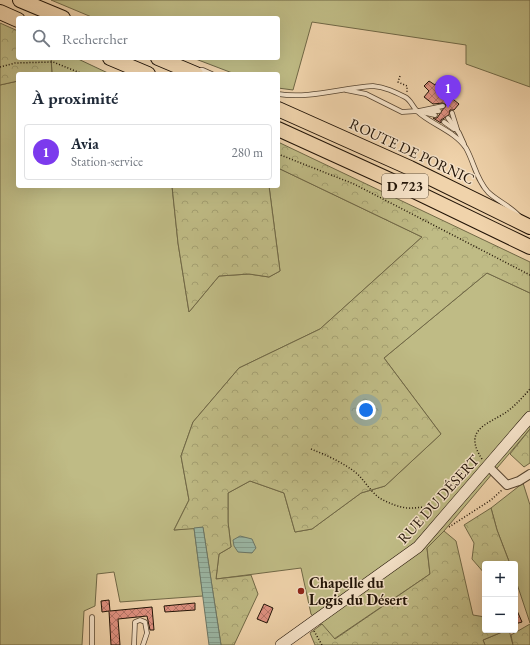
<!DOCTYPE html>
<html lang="fr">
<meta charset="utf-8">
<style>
:root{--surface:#fff;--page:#f2f2f3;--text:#1f2937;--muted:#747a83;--line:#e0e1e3;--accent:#7c3aed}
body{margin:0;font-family:"EB Garamond",serif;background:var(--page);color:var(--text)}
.controls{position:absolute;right:12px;bottom:12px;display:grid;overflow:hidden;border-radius:4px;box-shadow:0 4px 16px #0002}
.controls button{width:36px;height:36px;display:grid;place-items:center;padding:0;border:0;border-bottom:1px solid var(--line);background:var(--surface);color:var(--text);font:20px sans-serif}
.you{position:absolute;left:366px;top:410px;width:14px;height:14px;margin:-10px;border:3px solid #fff;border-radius:50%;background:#1a73e8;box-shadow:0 0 0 6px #1a73e833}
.badge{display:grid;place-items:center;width:26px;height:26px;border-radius:50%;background:var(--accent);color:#fff;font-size:13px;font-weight:700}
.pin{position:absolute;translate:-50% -33px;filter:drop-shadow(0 1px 2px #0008)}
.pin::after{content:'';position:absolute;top:21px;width:14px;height:12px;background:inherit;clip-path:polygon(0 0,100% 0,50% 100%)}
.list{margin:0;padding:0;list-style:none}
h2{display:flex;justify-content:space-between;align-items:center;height:52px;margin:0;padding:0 16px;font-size:17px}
h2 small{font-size:13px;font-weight:400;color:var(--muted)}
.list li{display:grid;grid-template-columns:26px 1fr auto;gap:12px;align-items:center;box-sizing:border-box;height:56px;margin:0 8px 8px;padding:0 8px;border:1px solid var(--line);border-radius:4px}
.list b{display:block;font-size:15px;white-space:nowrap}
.list p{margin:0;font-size:13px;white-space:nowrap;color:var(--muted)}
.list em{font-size:13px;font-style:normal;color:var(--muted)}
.icon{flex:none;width:22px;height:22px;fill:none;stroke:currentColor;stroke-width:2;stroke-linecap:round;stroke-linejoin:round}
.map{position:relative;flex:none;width:530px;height:645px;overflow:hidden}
.search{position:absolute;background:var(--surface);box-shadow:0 4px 16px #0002;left:16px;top:16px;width:264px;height:44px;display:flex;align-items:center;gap:10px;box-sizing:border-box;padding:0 14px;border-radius:4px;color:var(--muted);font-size:15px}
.panel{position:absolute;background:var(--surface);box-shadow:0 4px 16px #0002;left:16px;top:72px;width:264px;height:116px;border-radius:4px}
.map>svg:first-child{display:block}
.grass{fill:#bfbb85;stroke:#706846}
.forest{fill:url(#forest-crowns);stroke:#706846}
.water{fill:url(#water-rules);stroke:#6b7666}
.building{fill:url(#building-cross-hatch);stroke:#221407}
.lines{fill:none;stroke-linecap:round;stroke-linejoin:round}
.lane-casing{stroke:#564430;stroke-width:5.5}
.street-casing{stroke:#564430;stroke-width:10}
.secondary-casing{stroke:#221407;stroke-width:12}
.highway-casing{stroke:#221407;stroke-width:16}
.path{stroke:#221407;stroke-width:1.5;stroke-dasharray:1 2;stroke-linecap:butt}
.lane{stroke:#f5e2c8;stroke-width:4}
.street{stroke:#f5e2c8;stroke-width:8}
.secondary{stroke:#f5e2c8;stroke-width:11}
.highway{stroke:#f0d3ab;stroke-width:14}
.poi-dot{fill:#8f2418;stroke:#f5e2c8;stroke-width:1.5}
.labels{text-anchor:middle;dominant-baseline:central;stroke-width:3;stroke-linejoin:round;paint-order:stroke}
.shield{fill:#f5e2c8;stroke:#615241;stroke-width:1}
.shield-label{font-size:14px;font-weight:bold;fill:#221407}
.street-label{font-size:15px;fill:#221407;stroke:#f5e2c8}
.poi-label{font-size:15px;font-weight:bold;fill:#221407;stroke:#f5e2c8;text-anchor:start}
</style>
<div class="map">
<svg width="530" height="645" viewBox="0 0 530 645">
<defs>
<pattern id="forest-crowns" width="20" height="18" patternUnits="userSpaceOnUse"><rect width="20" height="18" fill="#bfbb85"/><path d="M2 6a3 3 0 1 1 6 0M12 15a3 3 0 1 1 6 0" fill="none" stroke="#a4a071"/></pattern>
<pattern id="water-rules" width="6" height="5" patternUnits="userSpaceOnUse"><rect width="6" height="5" fill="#9bb8a6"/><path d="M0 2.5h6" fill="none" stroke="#859d8d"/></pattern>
<pattern id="building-cross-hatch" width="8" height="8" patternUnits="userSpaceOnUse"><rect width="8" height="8" fill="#e09181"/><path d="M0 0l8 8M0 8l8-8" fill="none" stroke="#b57568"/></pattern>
</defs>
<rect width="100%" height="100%" fill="#f0d3ab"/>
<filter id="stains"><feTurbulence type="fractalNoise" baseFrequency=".005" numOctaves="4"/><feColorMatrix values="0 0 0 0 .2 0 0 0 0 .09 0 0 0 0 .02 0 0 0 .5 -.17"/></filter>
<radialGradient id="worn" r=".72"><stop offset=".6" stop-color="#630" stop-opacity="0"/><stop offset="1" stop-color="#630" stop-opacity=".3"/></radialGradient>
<g class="grass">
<path d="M51 0H530V87L466 64V45L312 22 293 90 278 88V74H235L193 58H278V18H94Z"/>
<path d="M51 58H76L110 74H52Z"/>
<path d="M18 81V186H172L178 243 189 312 219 276 249 274 269 277 280 271 269 186H278V168L422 237 320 329 239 368 193 422 181 456 189 500 174 530 194 528 203 596 120 602 114 572 97 574 95 606 84 611 82 645H0V85Z"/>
<path d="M487 273 530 293V429L444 531 427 548 430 574 334 639 311 614 301 568 216 579 219 554 231 547 228 522V493L250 481 284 493 295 532 312 529 361 493 385 486 441 434 384 358Z"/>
<path d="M523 483 530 505V623L515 578V564H510L497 530 491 508Z"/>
<path d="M507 630H509L513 645H485L483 640Z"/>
</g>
<g class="forest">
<path d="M0 23 18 31V58H51L52 74H18V81L0 85Z"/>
<path d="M278 142 530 262V293L487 273 384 358 441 434 385 486 361 493 312 529 295 532 284 493 250 481 228 493V522L231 547 219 554 216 579 251 575 258 594 234 645H221L203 528 174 530 189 500 181 456 193 422 239 368 320 329 422 237 278 168Z"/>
<path d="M172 186H269L280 271 269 277 249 274 219 276 189 312 178 243Z"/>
<path d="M530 429V463L524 467 510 454Z"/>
<path d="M491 508 497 530 510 564H485V574L472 559 474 543 464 525Z"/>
<path d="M444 531 456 541 473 615 485 617V630H507L483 640 485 645H315L310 633 322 624 335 639 430 574 427 548Z"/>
<path d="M530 624V645H513L511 635Z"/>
</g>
<g class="water">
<path d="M203 527 221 645H209L194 528Z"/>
<path d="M240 536 252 539 256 548 252 553 238 552 234 546 233 540Z"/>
</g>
<g class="building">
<path d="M429 81 435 85 438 81 447 89 444 92 459 104 454 110H450L449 115 441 120V123L433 118H437L446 105 443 103 433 104 424 97 429 91 424 86Z"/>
<path d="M109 600 110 611 152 607 154 630H150L147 616 118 619 120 645H111L109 611 102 612 101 601Z"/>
<path d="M195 603V610L165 612 164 606Z"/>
<path d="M264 604 273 608 267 623 257 619Z"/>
<path d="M515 606 522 622 515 624Z"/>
</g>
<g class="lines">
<defs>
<g id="lane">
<path d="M197 70H203L212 74"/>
<path d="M346 90 366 94 402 112 417 111 435 115"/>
<path d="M278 94C310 99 341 88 373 86 385 87 395 92 405 97 411 100 412 106 417 111 430 124 455 131 466 148 474 162 476 179 488 192 497 201 512 207 519 216"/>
<path d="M419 111 443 106"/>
<path d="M429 111H439"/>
<path d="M452 113 457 129"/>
<path d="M448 118 459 133 464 144"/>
<path d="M444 122 454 129"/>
<path d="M92 617V645"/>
<path d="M134 645 135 622 140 620 145 622 147 633 143 645"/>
</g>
<path id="street" d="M488 466 507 485 519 481 530 474"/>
<path id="secondary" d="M281 645 418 547 530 417"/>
<g id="highway">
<path d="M20 0 63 18"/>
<path d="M0 12 18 20"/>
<path d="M110 58 148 74"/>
<path d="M158 58 196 74"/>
<path d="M278 109 410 168 530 227"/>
<path d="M278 129 412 190 530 247"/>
</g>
</defs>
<use href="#lane" class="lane-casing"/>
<use href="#street" class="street-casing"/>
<use href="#secondary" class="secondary-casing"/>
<use href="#highway" class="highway-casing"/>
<g class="path">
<path d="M0 67 15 63 53 62 83 74"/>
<path d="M400 76 398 82 407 86V92"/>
<path d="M278 154 354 184 530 275"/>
<path d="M311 449C326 455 342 462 355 472 366 481 371 494 383 500 391 504 399 507 407 508 418 509 427 504 437 510"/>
<path d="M482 459C463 430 486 425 505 413 514 407 522 398 530 389"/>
<path d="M449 527 491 500 502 490"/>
<path d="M314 631 322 645"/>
</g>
<use href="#lane" class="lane"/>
<use href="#street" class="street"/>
<use href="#secondary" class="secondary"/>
<use href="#highway" class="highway"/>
</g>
<circle class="poi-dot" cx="301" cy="591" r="4"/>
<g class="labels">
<rect class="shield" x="382" y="174" width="46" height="24" rx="3"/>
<g class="shield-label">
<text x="405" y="186">D 723</text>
</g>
<g class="street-label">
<text transform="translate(412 151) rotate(25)">ROUTE DE PORNIC</text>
<text transform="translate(438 499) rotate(-48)">RUE DU DÉSERT</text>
</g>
<g class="poi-label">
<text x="309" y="582">Chapelle du<tspan x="309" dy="17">Logis du Désert</tspan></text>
</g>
</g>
<rect width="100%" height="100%" filter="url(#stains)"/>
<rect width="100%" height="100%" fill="url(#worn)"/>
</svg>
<div class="controls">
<button>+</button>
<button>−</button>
</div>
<div class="you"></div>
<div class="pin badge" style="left:448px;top:108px">1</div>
<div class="search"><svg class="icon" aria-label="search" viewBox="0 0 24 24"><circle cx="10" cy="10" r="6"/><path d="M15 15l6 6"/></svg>Rechercher</div>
<section class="panel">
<h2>À proximité<small></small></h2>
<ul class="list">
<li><span class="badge">1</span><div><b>Avia</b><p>Station-service</p></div><em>280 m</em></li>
</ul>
</section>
</div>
